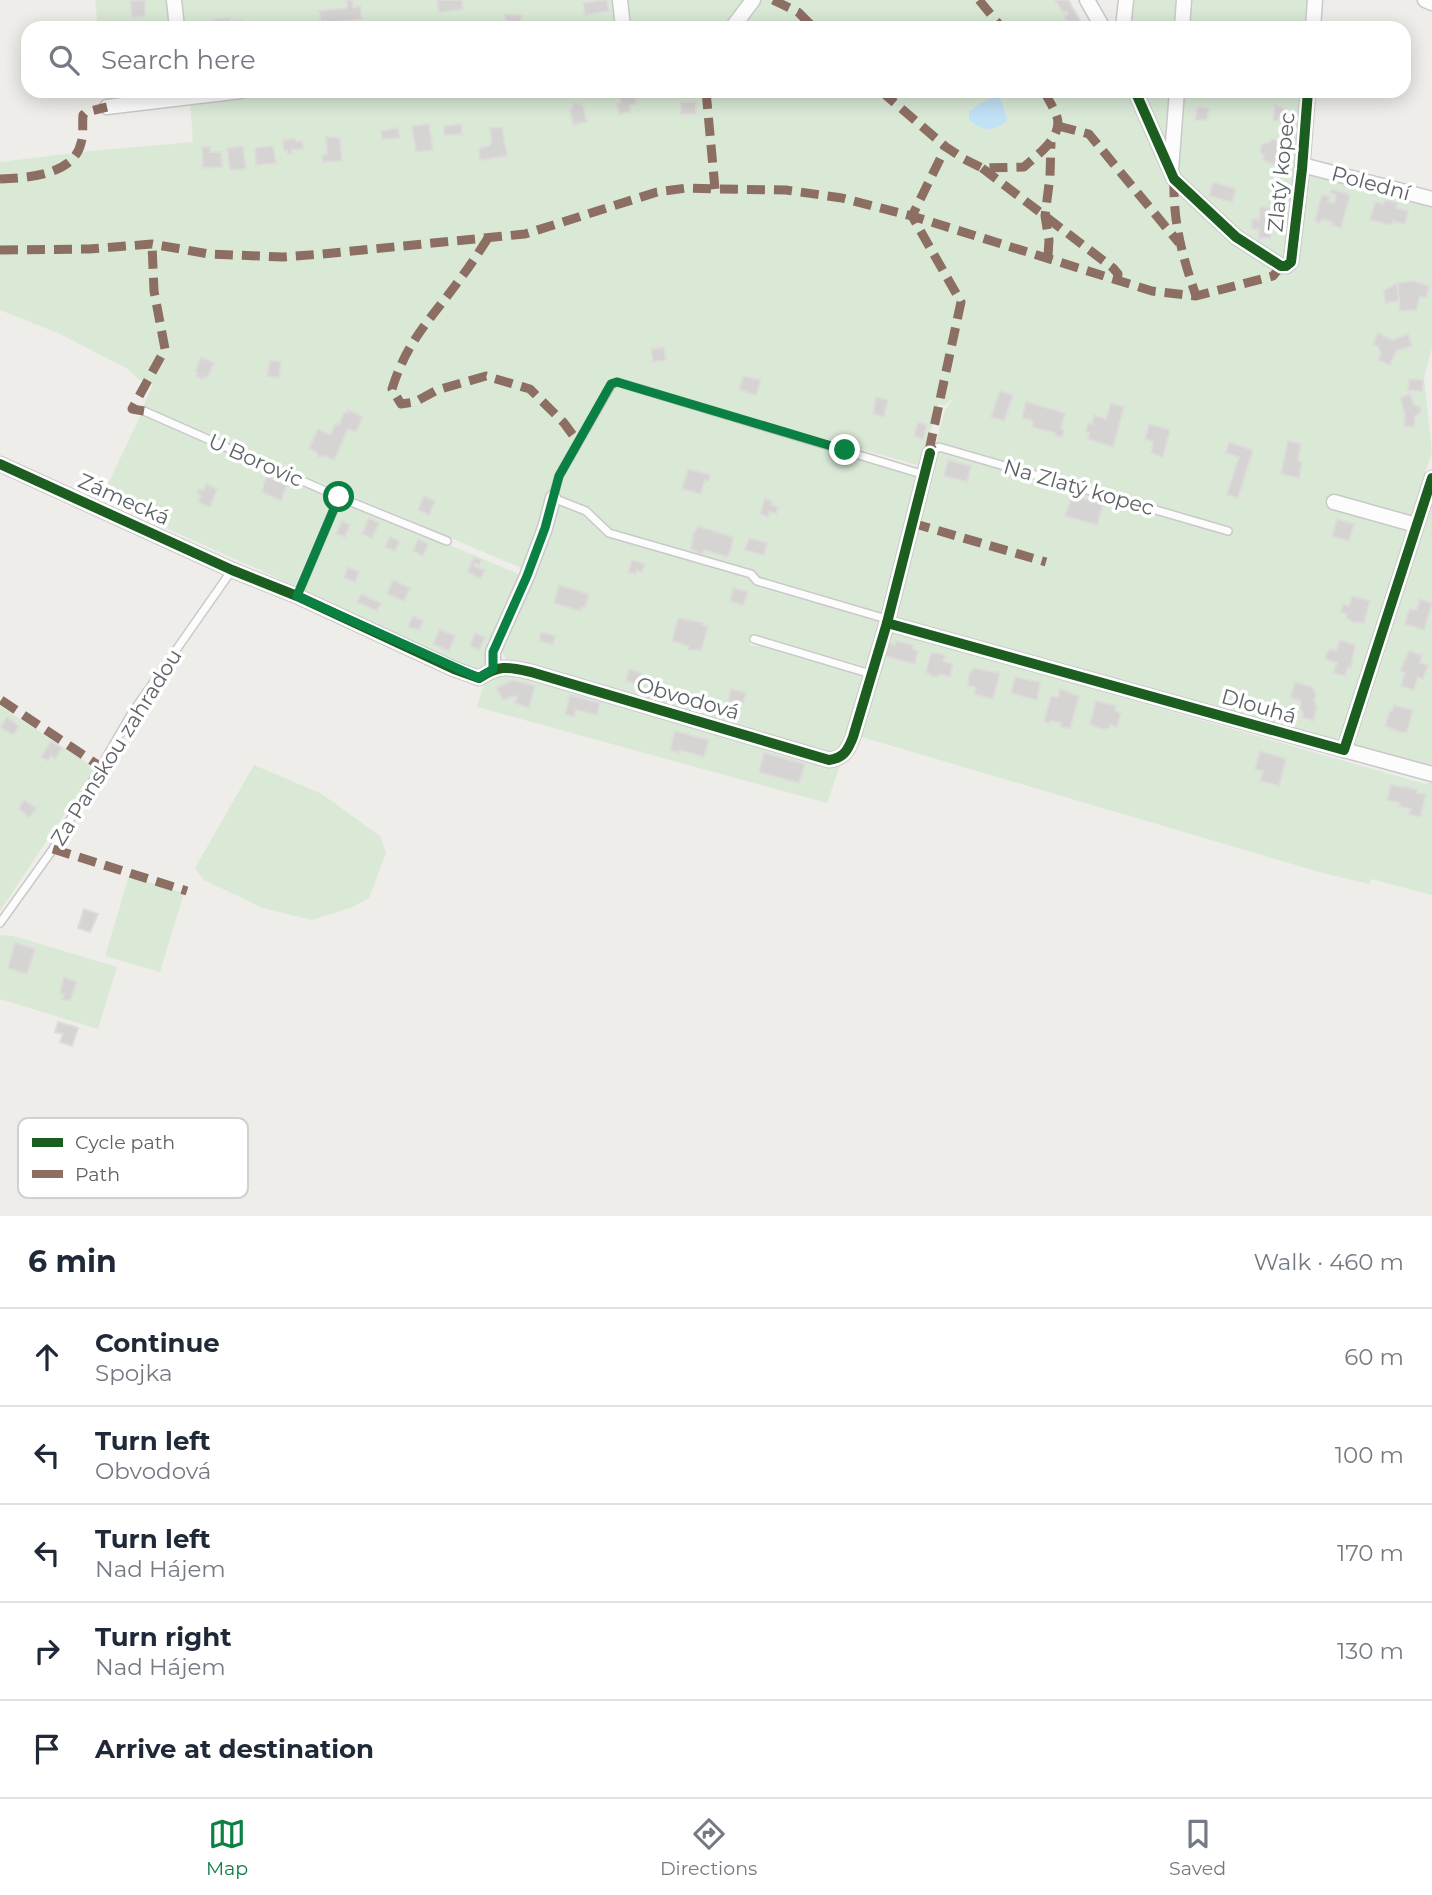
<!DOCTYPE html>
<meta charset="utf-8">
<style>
:root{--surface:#fff;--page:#f6f6f7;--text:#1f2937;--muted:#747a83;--line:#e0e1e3;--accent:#0b8043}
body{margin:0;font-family:Montserrat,sans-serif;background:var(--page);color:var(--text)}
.stop{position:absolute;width:21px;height:21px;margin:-16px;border:5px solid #0b8043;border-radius:50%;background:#fff}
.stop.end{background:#0b8043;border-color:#fff;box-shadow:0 2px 7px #0008}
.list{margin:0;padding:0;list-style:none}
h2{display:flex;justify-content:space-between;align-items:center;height:91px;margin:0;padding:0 28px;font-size:30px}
h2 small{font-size:23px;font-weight:400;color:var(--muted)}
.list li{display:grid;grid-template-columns:46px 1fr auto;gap:21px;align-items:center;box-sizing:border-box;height:98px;padding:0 28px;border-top:2px solid var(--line)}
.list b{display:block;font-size:26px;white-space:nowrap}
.list p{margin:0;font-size:23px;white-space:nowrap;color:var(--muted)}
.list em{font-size:23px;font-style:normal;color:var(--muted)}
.icon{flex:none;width:38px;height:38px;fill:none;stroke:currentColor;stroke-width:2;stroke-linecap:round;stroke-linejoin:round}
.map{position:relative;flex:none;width:1432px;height:1216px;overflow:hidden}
.search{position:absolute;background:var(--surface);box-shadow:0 4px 18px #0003;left:21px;right:21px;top:21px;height:77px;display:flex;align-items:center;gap:18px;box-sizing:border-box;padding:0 24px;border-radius:21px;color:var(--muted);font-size:26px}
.sheet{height:581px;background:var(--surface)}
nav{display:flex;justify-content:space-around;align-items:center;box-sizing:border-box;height:98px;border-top:2px solid var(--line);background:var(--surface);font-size:19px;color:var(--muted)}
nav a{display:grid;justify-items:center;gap:4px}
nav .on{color:var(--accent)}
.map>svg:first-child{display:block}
.green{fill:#d9e9d6}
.water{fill:#c1e1f6}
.building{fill:#d5d4d3;stroke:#dedcda;stroke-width:2}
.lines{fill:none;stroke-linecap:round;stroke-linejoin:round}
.service-casing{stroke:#c9c9ca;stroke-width:10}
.minor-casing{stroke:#c9c9ca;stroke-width:17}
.service{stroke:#fcfcfc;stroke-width:7}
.minor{stroke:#fcfcfc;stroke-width:14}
.quiet{stroke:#8d6e63;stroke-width:9;stroke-dasharray:18 9;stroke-linecap:butt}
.cycleway-casing{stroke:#fff;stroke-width:15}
.cycleway{stroke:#1b5e20;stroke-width:10}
.route{stroke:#0b8043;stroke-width:9}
.labels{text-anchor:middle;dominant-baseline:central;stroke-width:7;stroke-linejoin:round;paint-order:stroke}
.street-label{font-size:21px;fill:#5f6367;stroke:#fff}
.key{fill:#fff;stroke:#cfd0d1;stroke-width:2}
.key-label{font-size:19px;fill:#5f6367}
</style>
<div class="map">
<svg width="1432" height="1216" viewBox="0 0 1432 1216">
<rect width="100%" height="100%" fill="#eeedea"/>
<g class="green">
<path d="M95 0H168L171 28H98Z"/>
<path d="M179 0H618L621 28H183Z"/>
<path d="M624 0H748L726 28H627Z"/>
<path d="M756 0H1069L1085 28H739Z"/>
<path d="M1129 0H1180L1178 28H1127Z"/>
<path d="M1188 0H1311L1309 28H1186Z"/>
<path d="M297 91H705L706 98V91H1130L1167 170 1180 91H1304L1306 171 1432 207V348L1424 377 1432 452 1412 514 1407 517 1403 528 1406 533 1340 737 1332 741 896 618 936 450 1231 535 1233 529 936 443 945 410 954 397 945 405 939 404 920 466 613 378 556 473 546 516 526 570 143 407 153 384 138 379 128 369 60 334 0 310V162L90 151 193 142 190 103Z"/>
<path d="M1138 91H1173L1165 154Z"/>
<path d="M614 385 914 475 918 483 883 613 762 580 761 588 880 622 867 667 753 634 750 646H771L865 676 843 748 830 755 507 661 499 647 549 525 563 476Z"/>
<path d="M141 414 333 497 295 586 101 499Z"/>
<path d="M342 500 523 576 480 672 320 600 304 590Z"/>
<path d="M1432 505V766L1425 768 1354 747Z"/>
<path d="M892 632 1425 784 1432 782V895L1371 879 1369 884 1319 872 855 735 884 637Z"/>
<path d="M511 672 840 766 827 803 477 707 484 683Z"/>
<path d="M0 706 95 768 0 911Z"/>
<path d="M254 765 322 794 380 836 386 853 369 898 350 908 312 920 263 908 204 880 195 868Z"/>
<path d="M129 876 184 893 160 972 105 956Z"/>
<path d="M0 935 14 936 117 967 98 1029 0 999Z"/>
</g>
<path class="water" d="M992 97H999L1002 102 1007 121C994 132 982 131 969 120V111Z"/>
<g class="building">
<path d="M145 0V16L132 17 130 1Z"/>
<path d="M352 0 353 7 360 6 362 19 321 24 319 11 347 8V1Z"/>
<path d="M437 0H462L463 9 439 12Z"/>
<path d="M607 0 609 11 585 15 583 3Z"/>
<path d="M1055 0H1068L1084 28H1071L1064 16 1068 14 1067 11 1063 13Z"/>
<path d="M505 14 521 15 522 28H506Z"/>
<path d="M230 18V22L242 20 243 28H205L212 27 211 20Z"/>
<path d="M635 94 636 104 630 105 631 112 619 114 617 104 621 103 620 97Z"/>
<rect x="681" y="102" width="15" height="12"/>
<path d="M575 103 583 106 587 122 573 125 570 110Z"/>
<path d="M1275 105 1286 109 1284 120 1273 121Z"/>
<path d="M1197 107 1209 108 1207 120 1195 121Z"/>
<path d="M429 124 433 150 416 152 412 126Z"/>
<path d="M461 124 462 134 444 135V126Z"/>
<path d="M502 127 507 156 480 160 479 148 489 146 492 143 490 128Z"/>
<path d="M398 128 400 138 382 139 381 131Z"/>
<path d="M326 137 340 138 342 161 323 162 322 155 327 154Z"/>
<path d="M295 139 296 142 302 141 303 149 291 150 292 154H288L287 150 284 151 283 140Z"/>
<path d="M1272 139 1290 147 1285 163 1281 168 1263 160 1264 157 1260 151 1262 144 1271 142Z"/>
<path d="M243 146 246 169 230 170 227 148Z"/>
<path d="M273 146 276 163 256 165 255 148Z"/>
<path d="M202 147H210V152H221L222 167 203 168Z"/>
<path d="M1213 182 1236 189 1232 202 1209 196Z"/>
<path d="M1332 189 1350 195 1341 228 1332 225 1333 222 1322 219 1319 223 1315 220 1322 195 1327 196 1330 197 1328 202 1334 203 1336 195 1330 193Z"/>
<path d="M1385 200 1398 203 1396 208 1408 211 1405 224 1393 221 1392 225 1370 220 1375 202 1383 204Z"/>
<path d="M1260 207 1271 208 1270 238H1259V229H1252V219L1259 220Z"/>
<path d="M1414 281 1429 286 1426 298 1420 296 1416 310 1400 311 1397 283Z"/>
<path d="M1397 283 1399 301 1385 303 1384 290Z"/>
<path d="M1378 333 1392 340 1408 334 1412 346 1396 351 1390 365 1378 360 1381 354 1378 347 1373 344Z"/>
<path d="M664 347 666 360 653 362 651 349Z"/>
<path d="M201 357 214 363 208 377 205 376 203 379 196 376 198 373 195 372Z"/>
<path d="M270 360 281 362 279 378 267 376Z"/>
<path d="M743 376 761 380 756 395 739 390Z"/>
<path d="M1409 379 1423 380 1422 391 1408 390Z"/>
<path d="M1000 391 1013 395 1004 421 991 417Z"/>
<path d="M1410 394 1414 405 1420 407 1421 412 1415 416 1414 427 1404 426 1405 414 1400 398Z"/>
<path d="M876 397 888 400 884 417 873 414Z"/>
<path d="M1026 402 1065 413 1061 429 1064 430 1062 437 1055 436V433L1032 427 1033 421 1022 418Z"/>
<path d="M1111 403 1124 407 1113 447 1088 439 1089 433 1086 432 1088 423 1092 424 1094 415 1106 419Z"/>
<path d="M348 410 363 417 356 432 348 429 334 460 325 456 318 457 317 453 309 448 318 429 330 435 336 423 339 425 344 412 347 413Z"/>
<path d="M918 422 927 425 923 439 914 436Z"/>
<path d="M1149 424 1170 430 1163 457 1151 453 1153 442 1145 439Z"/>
<path d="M1288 441 1301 444 1298 461 1302 462 1299 478 1281 474Z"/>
<path d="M1229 442 1253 450 1238 498 1227 495 1239 457 1226 453Z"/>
<path d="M948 460 971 466 967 482 944 476Z"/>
<path d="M688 469 710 475 709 481 705 480 701 494 682 489Z"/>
<path d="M268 477 287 485 281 501 262 492 264 482Z"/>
<path d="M206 484 217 489 210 507 198 502 201 496 197 494 199 489 203 491Z"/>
<path d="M1072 495 1103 504 1097 525 1065 516Z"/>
<path d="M424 496 435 501 429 515 418 510Z"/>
<path d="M765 498 772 502 771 505 778 507 776 514 770 512 768 517 760 514Z"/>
<path d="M369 518 379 523 372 538 362 534Z"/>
<path d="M1337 519 1354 524 1349 541 1332 536Z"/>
<path d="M342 521 350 525 345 537 336 534Z"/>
<path d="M698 526 733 537 731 550 727 557 706 550 701 554 691 549 693 535Z"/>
<path d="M390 537 400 541 395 551 385 547Z"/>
<path d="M749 538 767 543 764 555 745 550Z"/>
<path d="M418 539 428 544 423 556 413 551Z"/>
<path d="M474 557 481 560 479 565 475 563 474 566 485 570 481 579 467 572Z"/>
<path d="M632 560 645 564 642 572 637 570 636 574 628 572Z"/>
<path d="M348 567 359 572 355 582 344 578Z"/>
<path d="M393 580 410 588 404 601 387 594Z"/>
<path d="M559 585 589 594 585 608 581 607 580 611 554 603Z"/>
<path d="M733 588 748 592 743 605 730 601Z"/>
<path d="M361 594 381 603 377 611 357 602Z"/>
<path d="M1352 596 1370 601 1364 623 1353 622 1346 618 1347 614 1341 612 1343 604 1349 606Z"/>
<path d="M1420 599 1432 603 1424 630 1405 624 1407 615 1410 609 1417 610Z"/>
<path d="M413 616 423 621 419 630 408 627Z"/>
<path d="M678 618 703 623 702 625 708 627 701 650H689L688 646 672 641Z"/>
<path d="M440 629 455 636 449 651 433 644Z"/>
<path d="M540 632 555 636 553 645 540 641Z"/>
<path d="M475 633 485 637 479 650 470 646Z"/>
<path d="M1340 640 1355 645 1351 668 1348 667 1345 676 1333 673 1337 663 1327 660 1325 656 1330 649 1336 651Z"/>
<path d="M896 641 913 645 912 649 918 651 915 664 885 656 889 643 895 645Z"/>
<path d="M1409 651 1422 655 1420 663 1428 665 1423 679 1418 677 1414 690 1401 686 1405 673 1400 671Z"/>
<path d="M931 653 942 654 945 657 943 661 953 664 950 677 940 674 939 676 934 677 926 672Z"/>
<path d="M973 668 1000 673 993 699 974 694 976 688 968 685 969 675Z"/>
<path d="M629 669 641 673 637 684 626 681Z"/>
<path d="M1015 677 1040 682 1037 700 1011 693Z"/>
<path d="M513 680 535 686 529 708 515 703 517 697 513 696 503 700 496 688Z"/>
<path d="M1295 682 1312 687 1316 694 1314 700 1317 707 1313 721 1302 717 1303 714 1300 708 1301 701 1290 697Z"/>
<path d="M731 689 746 693 743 704 728 700Z"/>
<path d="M1060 689 1079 696 1070 729 1060 726 1061 723 1051 721 1048 724 1044 721 1051 696 1058 698Z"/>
<path d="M570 695 600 703 597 715 576 710 574 717 565 714Z"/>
<path d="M1096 701 1116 706 1115 711 1121 713 1117 727 1110 725 1109 729H1101L1090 724Z"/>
<path d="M1394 705 1413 710 1407 732H1399L1385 726 1390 710 1392 711Z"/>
<path d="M7 717 19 726 13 735 0 727Z"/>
<path d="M675 731 709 740 704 757 680 750 679 753 670 750Z"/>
<path d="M51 741 62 748 55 759 51 756 48 761 41 757Z"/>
<path d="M1260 751 1286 759 1279 786 1260 781 1263 771 1255 769Z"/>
<path d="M764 753 805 764 799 783 759 772Z"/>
<path d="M1391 785 1404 788V786L1417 790V793L1426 794 1420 817 1409 814 1411 809 1399 806 1400 803 1387 800Z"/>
<path d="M24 800 36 808 29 818 19 808Z"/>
<path d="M84 909 98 914 90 932 78 928Z"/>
<path d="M15 943 35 949 27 974 8 968Z"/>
<path d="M64 977 77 982 70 1001 62 999 64 994 60 993Z"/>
<path d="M58 1022 78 1028 72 1046 60 1042 63 1034 55 1032Z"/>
</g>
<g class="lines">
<defs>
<g id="service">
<path d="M144 411 339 497 447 541"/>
<path d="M930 453 939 447 1228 531"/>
<path d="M297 596 339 497"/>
<path d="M887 622 883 618 757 581 751 574 609 533 586 511 553 498 559 476 612 384 617 382 925 475"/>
<path d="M754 639 871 674"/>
<path d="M0 923 53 849 132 713 232 570"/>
</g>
<g id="minor">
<path d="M174 0 177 28"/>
<path d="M620 0 623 28"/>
<path d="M1087 0 1103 28"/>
<path d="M1425 0 1432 3"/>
<path d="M732 28 753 0"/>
<path d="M1123 28 1126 0"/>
<path d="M1182 28 1184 0"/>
<path d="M1313 28 1315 0"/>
<path d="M1135 91 1174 179 1236 237 1281 266H1286L1291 262 1302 169 1308 91"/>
<path d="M107 107 241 91"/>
<path d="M1310 167 1432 199"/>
<path d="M1171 170 1177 91"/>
<path d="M0 464 232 570 297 596 454 669 479 678C500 664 508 667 531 672L829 760C844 758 848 750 853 737L887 623 930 453"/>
<path d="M1334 502 1416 525"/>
<path d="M887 623 1344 750 1432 478"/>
<path d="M493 669V652L527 576 545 528 553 498"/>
<path d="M1344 750 1432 774"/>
</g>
</defs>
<use href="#service" class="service-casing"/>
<use href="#minor" class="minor-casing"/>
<use href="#service" class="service"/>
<use href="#minor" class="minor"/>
<g class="quiet">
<path d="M773 0 798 12 814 28"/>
<path d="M979 0 1002 28"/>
<path d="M706 91 715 189"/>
<path d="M881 91 946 147 964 159 982 168 1024 167C1037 155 1063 137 1057 117 1054 108 1048 99 1044 91"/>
<path d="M1058 126 1089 134 1179 243"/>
<path d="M982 168 1113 268 1118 274 1117 280"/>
<path d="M0 179C27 178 74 175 81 143 84 134 82 123 83 115L86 112 107 107"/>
<path d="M1174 179C1173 223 1182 255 1196 296"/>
<path d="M488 238C479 252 470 266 460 279 432 318 407 340 392 389L401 404 415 402 437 390 486 376 530 389 564 423 578 442"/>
<path d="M0 250 89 249 152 244 209 254 283 257 322 254 525 234 657 192 687 188 715 189 786 190 842 198 912 216 1152 291 1196 296 1273 276 1281 266"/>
<path d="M1048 256 1049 240 1045 216 1050 176 1051 142"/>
<path d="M144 411 132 409 165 349 154 291 152 244"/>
<path d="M933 450 930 446 961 302 912 216 946 147"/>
<path d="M912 523 1046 562"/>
<path d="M1 700 101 767"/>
<path d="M53 849 187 891"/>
</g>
<defs>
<g id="cycleway">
<path d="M1135 91 1174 179 1236 237 1281 266H1286L1291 262 1302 169 1308 91"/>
<path d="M0 464 232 570 297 596 454 669 479 678C500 664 508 667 531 672L829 760C844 758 848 750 853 737L887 623 930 453"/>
<path d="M887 623 1344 750 1432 478"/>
</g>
</defs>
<use href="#cycleway" class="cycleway-casing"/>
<use href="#cycleway" class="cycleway"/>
</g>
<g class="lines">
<path class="route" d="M339 497 297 596 479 678 493 669V652L527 576 545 528 559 476 611 384 617 382 845 450"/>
</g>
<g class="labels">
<g class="street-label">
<text transform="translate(1281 172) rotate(-84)">Zlatý kopec</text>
<text transform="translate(1371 183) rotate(15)">Polední</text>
<text transform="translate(256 460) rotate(24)">U Borovic</text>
<text transform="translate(1079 487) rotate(16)">Na Zlatý kopec</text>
<text transform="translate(124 499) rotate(24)">Zámecká</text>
<text transform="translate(688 698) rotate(16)">Obvodová</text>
<text transform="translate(1259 706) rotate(16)">Dlouhá</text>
<text transform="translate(116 747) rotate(-58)">Za Panskou zahradou</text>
</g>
</g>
<rect x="18" y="1118" width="230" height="80" rx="10" class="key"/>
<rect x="32" y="1138" width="31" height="9" fill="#1b5e20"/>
<rect x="32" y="1170" width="31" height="8" fill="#8d6e63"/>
<g class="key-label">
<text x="75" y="1149">Cycle path</text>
<text x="75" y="1181">Path</text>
</g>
</svg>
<div class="stop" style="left:339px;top:497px"></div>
<div class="stop end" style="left:845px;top:450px"></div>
<div class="search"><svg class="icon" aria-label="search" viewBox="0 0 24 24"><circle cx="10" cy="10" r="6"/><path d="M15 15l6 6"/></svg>Search here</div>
</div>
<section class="sheet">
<h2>6 min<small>Walk · 460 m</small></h2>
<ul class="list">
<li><svg class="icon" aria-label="ahead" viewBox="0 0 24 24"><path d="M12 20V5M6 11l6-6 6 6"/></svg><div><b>Continue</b><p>Spojka</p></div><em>60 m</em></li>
<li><svg class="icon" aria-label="left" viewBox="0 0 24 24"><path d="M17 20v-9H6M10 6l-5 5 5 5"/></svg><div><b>Turn left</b><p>Obvodová</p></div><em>100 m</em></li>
<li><svg class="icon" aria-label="left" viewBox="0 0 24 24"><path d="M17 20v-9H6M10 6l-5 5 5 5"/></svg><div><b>Turn left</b><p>Nad Hájem</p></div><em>170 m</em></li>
<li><svg class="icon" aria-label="right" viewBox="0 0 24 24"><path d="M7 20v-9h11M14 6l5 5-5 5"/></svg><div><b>Turn right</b><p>Nad Hájem</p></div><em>130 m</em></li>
<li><svg class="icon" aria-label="arrive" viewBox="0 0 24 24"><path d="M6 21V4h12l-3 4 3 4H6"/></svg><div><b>Arrive at destination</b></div></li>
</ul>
</section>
<nav>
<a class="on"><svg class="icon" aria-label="map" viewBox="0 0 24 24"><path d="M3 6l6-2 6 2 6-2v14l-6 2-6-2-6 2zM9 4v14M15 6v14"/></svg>Map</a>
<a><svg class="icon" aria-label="directions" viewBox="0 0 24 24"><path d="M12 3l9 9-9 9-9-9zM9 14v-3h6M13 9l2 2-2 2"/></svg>Directions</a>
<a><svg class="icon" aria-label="saved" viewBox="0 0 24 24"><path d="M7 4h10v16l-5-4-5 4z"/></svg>Saved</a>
</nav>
